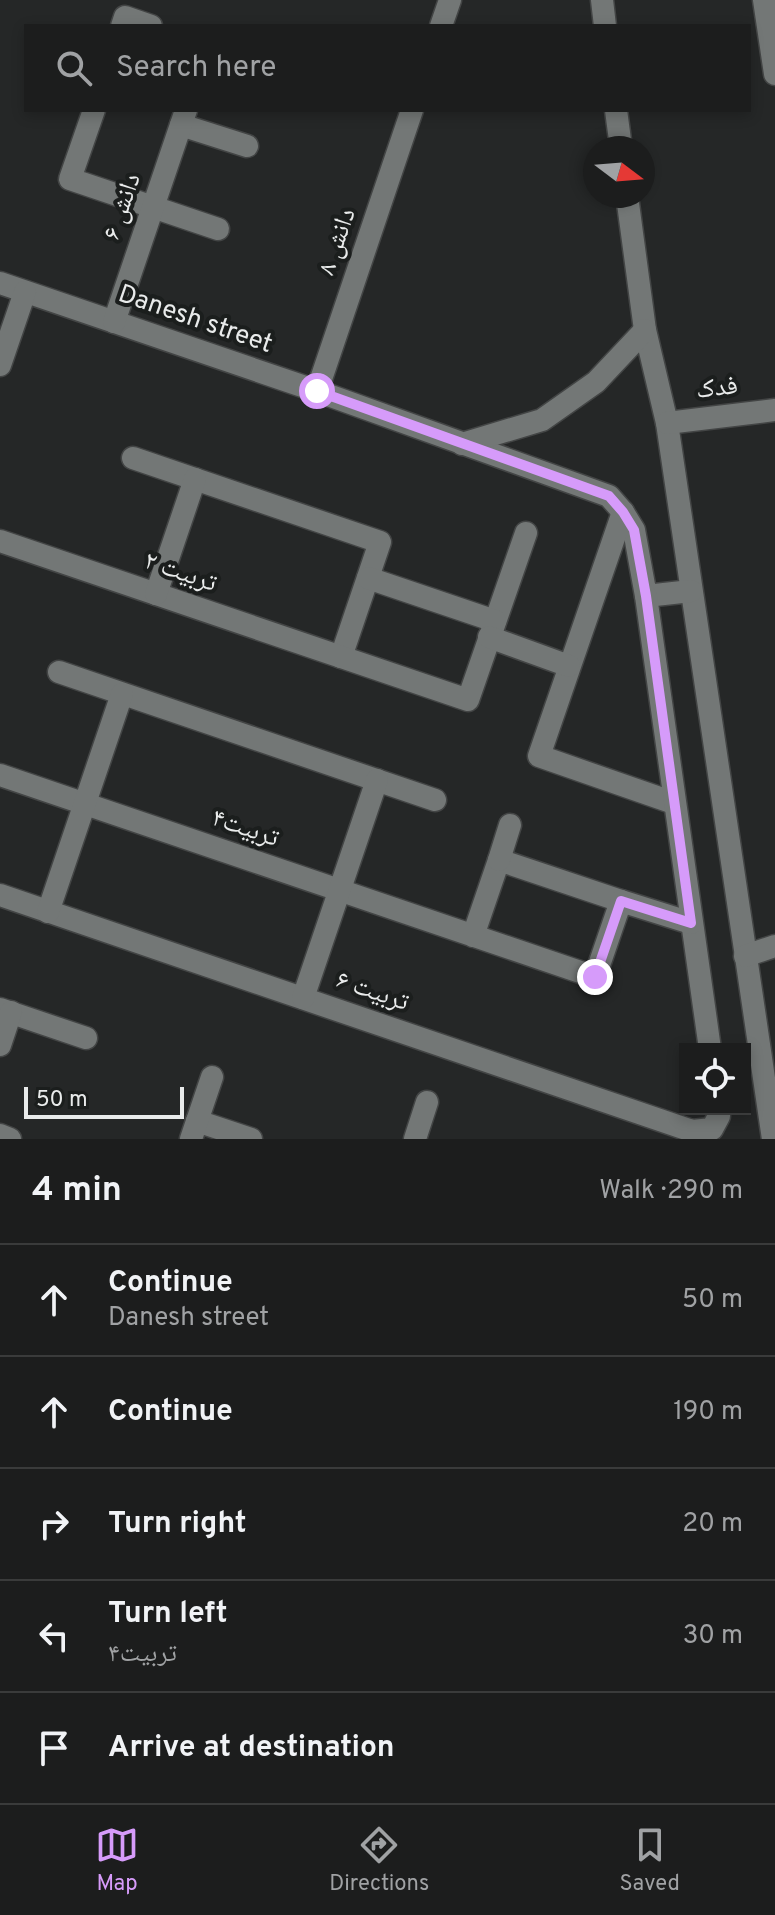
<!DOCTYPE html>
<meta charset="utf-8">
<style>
:root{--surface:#1c1d1d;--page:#292a2a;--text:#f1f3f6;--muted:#a0a2a4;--line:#3a3b3b;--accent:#d69bfa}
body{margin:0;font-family:Overpass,"Noto Naskh Arabic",sans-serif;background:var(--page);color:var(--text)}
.controls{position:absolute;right:24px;bottom:24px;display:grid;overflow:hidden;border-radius:0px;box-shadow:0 4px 12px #0003}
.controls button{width:72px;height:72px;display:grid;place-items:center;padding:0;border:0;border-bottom:2px solid var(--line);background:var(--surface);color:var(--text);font:40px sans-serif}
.compass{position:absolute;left:583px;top:136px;width:72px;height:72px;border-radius:50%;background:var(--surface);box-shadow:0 4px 12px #0003;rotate:106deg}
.scale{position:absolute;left:24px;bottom:20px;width:160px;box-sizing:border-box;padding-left:8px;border:4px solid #e9ebeb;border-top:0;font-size:22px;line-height:28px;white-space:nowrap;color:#e9ebeb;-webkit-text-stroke:6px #1b1e1d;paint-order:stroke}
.stop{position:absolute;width:24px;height:24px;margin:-18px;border:6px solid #d69bfa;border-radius:50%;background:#fff}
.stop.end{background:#d69bfa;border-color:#fff;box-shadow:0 2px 8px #0008}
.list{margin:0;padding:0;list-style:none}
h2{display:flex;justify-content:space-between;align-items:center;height:104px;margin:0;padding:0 32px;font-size:34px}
h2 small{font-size:26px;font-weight:400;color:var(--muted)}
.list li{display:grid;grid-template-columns:52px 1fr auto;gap:24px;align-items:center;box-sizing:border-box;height:112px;padding:0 32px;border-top:2px solid var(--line)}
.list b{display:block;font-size:30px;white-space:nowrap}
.list p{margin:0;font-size:26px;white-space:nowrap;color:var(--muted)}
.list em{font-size:26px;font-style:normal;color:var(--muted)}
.icon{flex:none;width:44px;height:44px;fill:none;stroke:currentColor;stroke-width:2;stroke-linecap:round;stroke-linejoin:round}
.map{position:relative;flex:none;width:775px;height:1139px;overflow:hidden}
.search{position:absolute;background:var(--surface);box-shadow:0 4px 12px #0003;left:24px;right:24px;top:24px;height:88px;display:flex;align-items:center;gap:20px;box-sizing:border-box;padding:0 28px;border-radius:0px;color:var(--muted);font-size:30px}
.sheet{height:664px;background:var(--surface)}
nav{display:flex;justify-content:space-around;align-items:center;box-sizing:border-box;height:112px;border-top:2px solid var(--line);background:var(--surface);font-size:22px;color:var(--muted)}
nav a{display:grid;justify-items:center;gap:4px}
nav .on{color:var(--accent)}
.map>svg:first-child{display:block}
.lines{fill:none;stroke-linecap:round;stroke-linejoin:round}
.minor-casing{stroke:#434545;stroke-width:25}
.minor{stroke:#737776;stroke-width:22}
.route{stroke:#d69bfa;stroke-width:10}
.labels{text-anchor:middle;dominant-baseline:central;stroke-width:8;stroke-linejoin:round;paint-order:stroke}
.street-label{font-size:26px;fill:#e9ebeb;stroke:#1b1e1d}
</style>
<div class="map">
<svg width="775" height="1139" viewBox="0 0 775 1139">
<rect width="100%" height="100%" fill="#252727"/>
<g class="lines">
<defs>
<g id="minor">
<path d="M602 0 605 26"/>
<path d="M764 0 775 74"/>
<path d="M122 26 125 17 151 26"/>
<path d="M441 26 450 0"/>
<path d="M94 110 70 179 218 229"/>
<path d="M616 110 621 148"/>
<path d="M181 125 247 146"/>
<path d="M627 196 645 330 667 423 773 1139"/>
<path d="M0 283 317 391 609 496 623 512 634 530 646 596 691 591"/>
<path d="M114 322 186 110"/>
<path d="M0 365 25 292"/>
<path d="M317 391 412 110"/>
<path d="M667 423 775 410"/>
<path d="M462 444 542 420 596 382 645 330"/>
<path d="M133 458 380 542 341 657"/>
<path d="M623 512 539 756 674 803"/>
<path d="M0 541 468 700 526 533"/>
<path d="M368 578 495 621"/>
<path d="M156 594 195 479"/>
<path d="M646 596 710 1049"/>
<path d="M489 637 569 666"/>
<path d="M59 672 435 800"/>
<path d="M0 775 595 977 621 901 499 860 473 936"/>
<path d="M499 860 510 825"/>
<path d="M0 895 692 1131 712 1129 719 1116 718 1109"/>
<path d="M621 901 691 923"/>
<path d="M48 912 122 694"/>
<path d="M745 956 775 946"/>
<path d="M303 998 377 780"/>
<path d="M0 1009 86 1038"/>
<path d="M0 1045 11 1012"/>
<path d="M197 1121 251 1139"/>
<path d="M0 1135 10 1139"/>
<path d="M191 1139 212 1077"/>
<path d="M415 1139 427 1102"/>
</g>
</defs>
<use href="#minor" class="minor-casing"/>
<use href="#minor" class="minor"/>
</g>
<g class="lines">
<path class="route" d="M317 391 609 496 623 512 634 530 646 596 691 923 621 901 595 977"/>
</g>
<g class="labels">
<g class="street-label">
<text transform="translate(123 207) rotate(-71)">دانش ۶</text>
<text transform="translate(338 242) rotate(-71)">دانش ۸</text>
<text transform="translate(195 320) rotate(19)">Danesh street</text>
<text transform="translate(717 389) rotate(-7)">فدک</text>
<text transform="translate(180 573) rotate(19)">تربیت ۲</text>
<text transform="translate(245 829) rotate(19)">تربیت۴</text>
<text transform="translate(372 992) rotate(19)">تربیت ۶</text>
</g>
</g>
</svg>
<div class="controls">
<button><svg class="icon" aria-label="locate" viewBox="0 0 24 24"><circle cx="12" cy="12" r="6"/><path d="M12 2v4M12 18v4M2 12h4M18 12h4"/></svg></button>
</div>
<svg class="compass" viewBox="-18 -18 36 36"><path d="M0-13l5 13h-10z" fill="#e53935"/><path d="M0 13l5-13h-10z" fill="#a0a2a4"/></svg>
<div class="scale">50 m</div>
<div class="stop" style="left:317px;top:391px"></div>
<div class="stop end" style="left:595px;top:977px"></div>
<div class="search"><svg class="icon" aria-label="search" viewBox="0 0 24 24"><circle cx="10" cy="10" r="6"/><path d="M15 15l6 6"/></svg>Search here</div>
</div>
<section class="sheet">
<h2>4 min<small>Walk · 290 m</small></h2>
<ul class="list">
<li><svg class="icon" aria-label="ahead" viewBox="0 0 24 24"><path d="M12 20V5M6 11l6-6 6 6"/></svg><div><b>Continue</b><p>Danesh street</p></div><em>50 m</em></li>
<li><svg class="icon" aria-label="ahead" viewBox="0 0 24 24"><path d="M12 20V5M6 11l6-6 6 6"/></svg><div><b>Continue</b></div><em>190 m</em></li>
<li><svg class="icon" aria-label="right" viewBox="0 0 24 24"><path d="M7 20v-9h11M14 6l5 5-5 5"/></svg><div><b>Turn right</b></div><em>20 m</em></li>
<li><svg class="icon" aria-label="left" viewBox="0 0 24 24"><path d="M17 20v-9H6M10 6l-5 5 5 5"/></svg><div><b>Turn left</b><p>تربیت۴</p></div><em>30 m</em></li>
<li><svg class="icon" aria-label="arrive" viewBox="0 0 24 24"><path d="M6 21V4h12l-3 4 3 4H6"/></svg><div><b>Arrive at destination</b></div></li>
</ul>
</section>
<nav>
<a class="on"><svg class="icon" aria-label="map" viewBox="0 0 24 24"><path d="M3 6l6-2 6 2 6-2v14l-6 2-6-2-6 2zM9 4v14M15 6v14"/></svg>Map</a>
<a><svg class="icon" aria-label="directions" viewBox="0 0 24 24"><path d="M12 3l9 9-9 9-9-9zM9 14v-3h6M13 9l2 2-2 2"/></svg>Directions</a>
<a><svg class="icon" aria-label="saved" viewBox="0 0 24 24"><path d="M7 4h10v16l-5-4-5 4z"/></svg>Saved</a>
</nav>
